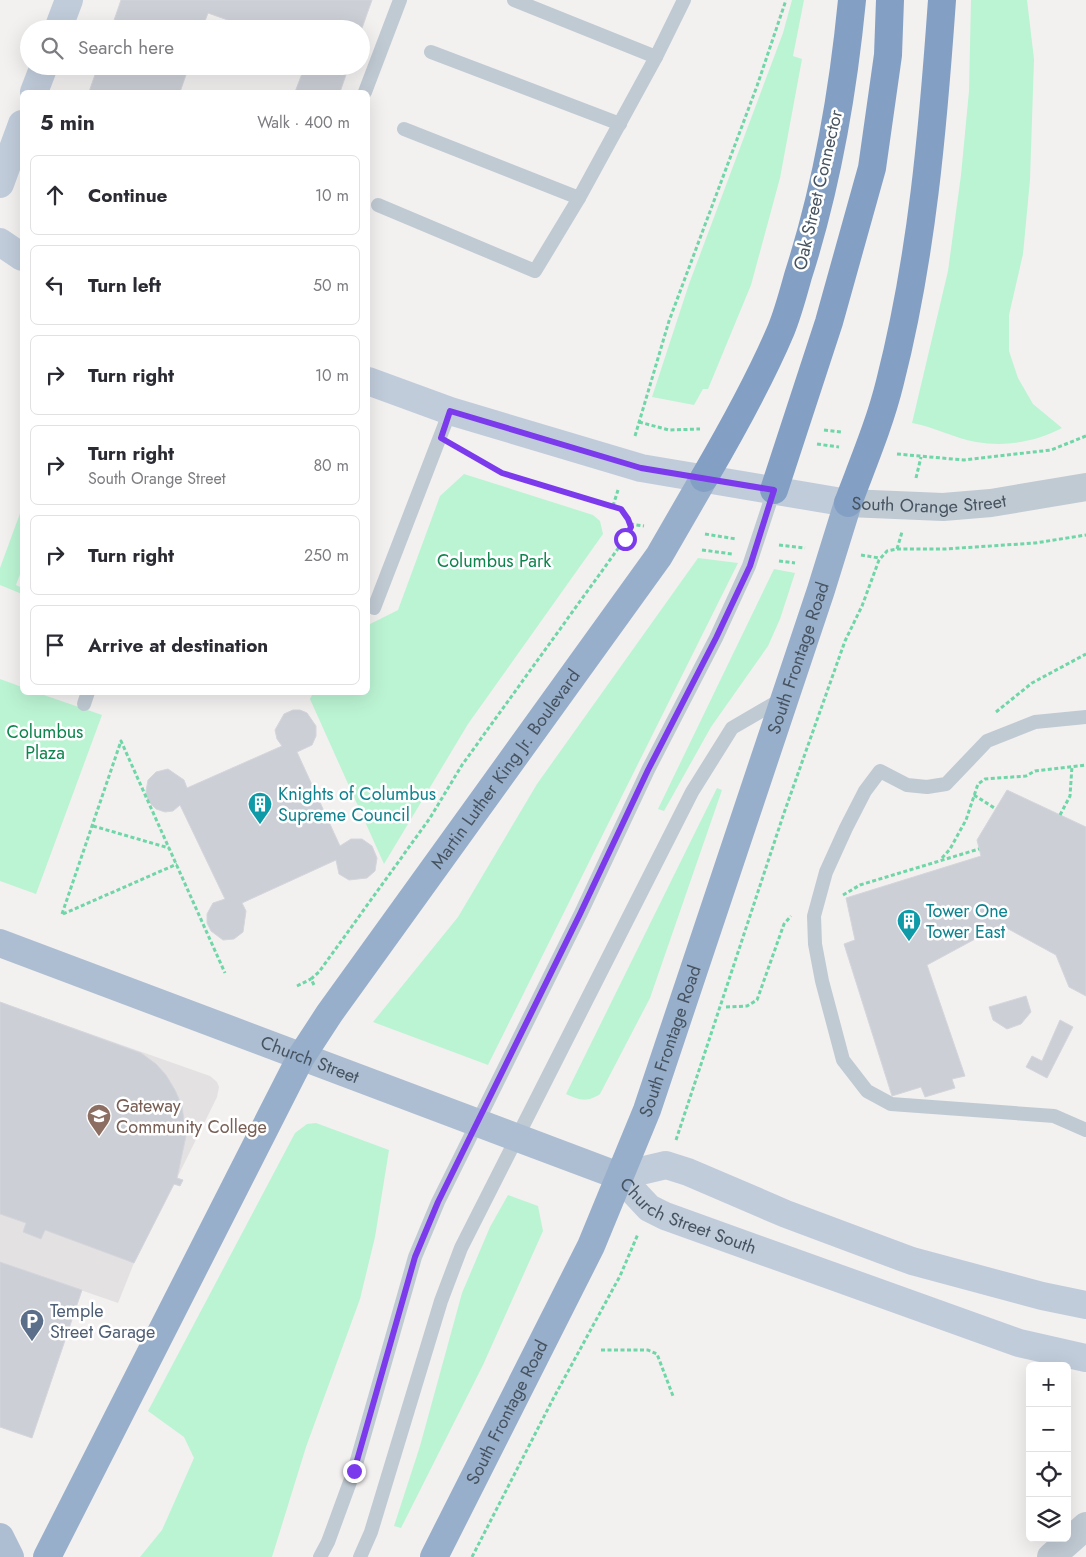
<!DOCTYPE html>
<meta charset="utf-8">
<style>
:root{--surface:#fff;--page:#f7f7f7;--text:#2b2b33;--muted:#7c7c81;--line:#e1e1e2}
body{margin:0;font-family:Jost,sans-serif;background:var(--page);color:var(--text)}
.controls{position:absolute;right:15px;bottom:15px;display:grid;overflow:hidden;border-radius:8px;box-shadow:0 5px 20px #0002}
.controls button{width:45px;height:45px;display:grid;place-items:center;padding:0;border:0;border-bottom:1px solid var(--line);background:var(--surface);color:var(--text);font:25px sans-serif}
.stop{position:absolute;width:15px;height:15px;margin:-11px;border:4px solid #7c3aed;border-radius:50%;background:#fff}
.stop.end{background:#7c3aed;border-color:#fff;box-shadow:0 1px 5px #0008}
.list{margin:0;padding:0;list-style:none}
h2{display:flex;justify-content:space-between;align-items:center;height:65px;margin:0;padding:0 20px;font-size:21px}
h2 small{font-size:16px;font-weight:400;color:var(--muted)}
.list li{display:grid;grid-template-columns:32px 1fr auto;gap:15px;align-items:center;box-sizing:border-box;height:80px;margin:0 10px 10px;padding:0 10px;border:1px solid var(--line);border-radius:8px}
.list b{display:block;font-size:19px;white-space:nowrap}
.list p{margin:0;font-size:16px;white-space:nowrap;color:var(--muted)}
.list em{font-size:16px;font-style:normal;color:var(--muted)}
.icon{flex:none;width:28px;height:28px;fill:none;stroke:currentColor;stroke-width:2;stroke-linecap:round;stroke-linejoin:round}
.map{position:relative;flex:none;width:1086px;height:1557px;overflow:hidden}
.search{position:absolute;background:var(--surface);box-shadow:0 5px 20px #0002;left:20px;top:20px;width:350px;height:55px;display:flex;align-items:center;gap:12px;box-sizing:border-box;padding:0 18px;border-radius:28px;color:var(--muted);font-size:19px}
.panel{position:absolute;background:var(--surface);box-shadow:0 5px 20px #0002;left:20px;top:90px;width:350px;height:605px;border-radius:8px}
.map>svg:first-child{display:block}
.education{fill:#e4e1e2}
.green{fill:#bbf4d3}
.building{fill:#cccfd6;stroke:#d4d6dc}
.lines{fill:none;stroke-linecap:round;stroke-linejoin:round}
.path{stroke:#6fd6a7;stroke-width:3;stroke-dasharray:4 2.5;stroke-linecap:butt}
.service{stroke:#c0cad3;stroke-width:14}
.minor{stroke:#c0cad3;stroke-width:28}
.tertiary{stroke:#c0cad3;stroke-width:28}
.secondary{stroke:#c1ccdb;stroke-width:28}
.primary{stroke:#adbed2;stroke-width:28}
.trunk{stroke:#98afcb;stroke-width:28}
.motorway{stroke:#83a0c4;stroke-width:28}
.route{stroke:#7c3aed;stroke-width:6}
.labels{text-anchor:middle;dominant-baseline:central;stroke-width:5;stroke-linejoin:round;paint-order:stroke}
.street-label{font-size:18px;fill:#465360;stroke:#fff}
.park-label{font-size:18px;fill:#0e844e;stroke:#fff}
.culture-label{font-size:18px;fill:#0d838f;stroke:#fff;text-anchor:start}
.education-label{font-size:18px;fill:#785e54;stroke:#fff;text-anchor:start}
.service-label{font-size:18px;fill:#4e5e75;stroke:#fff;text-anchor:start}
</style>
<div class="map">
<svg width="1086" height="1557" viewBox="0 0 1086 1557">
<rect width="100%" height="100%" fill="#f3f0f0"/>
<path class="education" d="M0 1002 210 1076 217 1082 219 1087 217 1097 177 1178 183 1180 180 1186 174 1184 134 1263 118 1303 0 1262Z"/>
<g class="green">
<path d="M792 0H804L793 56 802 59 780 178 751 285 708 389H703L694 405 652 397 689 284 783 33Z"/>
<path d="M971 0H1027L1034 59 1030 180 1023 254 1009 315V351L1018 378 1033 404 1062 428C1035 442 1006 447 976 442 954 438 934 427 912 423L948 271 961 175 969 91Z"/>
<path d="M464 474 593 515 600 521 603 534 468 724 384 864 310 699 313 693 368 692V625L398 610 440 496Z"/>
<path d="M22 508V569L16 585 22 588V594L0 585V568Z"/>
<path d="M698 558 738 563 488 1065 373 1022 458 917 537 784Z"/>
<path d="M774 569 795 573 780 619 768 646 711 727 664 811 658 809Z"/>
<path d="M0 679 22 687V692L38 693 102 715 36 894 0 881Z"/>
<path d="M717 788 722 790 650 998 600 1094C587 1103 579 1100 566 1094Z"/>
<path d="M316 1123 389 1150 375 1237 360 1299 306 1447 272 1557H140L162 1530 194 1458 184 1437 148 1411 295 1133 307 1124Z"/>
<path d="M508 1195 538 1206 543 1231 483 1365 401 1528 394 1526 420 1446 462 1293 490 1227Z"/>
</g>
<g class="building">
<path d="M121 0H372L361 31V29H253L208 13 202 29H111Z"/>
<path d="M98 66H189L180 92H89Z"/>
<path d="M305 66H349L340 92H295Z"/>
<path d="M293 710H300L307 713 316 726V736L312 745 297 752 340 846 351 839H362L372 846 377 858 375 871 367 878 349 880 339 874 336 860 242 903 246 911 243 932 234 939 223 940 211 931 207 923V914L213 903 225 899 180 805 173 811 165 812 156 809 148 801 146 791 148 780 156 772 168 769 184 780 187 788 282 746 277 739 275 730 284 714Z"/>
<path d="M1007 790 1086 827V996L1069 987 1056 955 1001 925 927 965 965 1076 952 1079 955 1088 925 1097 921 1087 892 1096 844 944 855 940 846 898 981 856 977 840Z"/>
<path d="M1026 996 1031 1012 1021 1024 1007 1029 993 1020 989 1007Z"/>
<path d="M0 1002 141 1053 156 1064 166 1075 175 1090 182 1106 186 1136 177 1178 183 1180 180 1186 174 1184 134 1263 45 1230 41 1239 23 1232 26 1223 0 1214Z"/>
<path d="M1060 1020 1073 1027 1047 1078 1026 1067 1032 1056 1042 1061Z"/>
<path d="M0 1262 82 1290 32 1438 0 1427Z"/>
</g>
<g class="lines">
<g class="path">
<path d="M639 422 669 430 700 429"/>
<path d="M824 430 841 432"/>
<path d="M635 436 669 321 757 86 786 0"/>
<path d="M817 444 839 447"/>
<path d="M897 454 964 460 1051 450 1086 436"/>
<path d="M916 478 921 457"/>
<path d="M613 506 618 490"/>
<path d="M630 524 644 526"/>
<path d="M705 534 736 539"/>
<path d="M779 545 805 548"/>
<path d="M897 549 902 532"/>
<path d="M702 550 732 554"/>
<path d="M861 555 879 558"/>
<path d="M779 561 795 563"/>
<path d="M996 712 1032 683 1086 654"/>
<path d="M974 795 996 809"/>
<path d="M1060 815 1070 796 1072 766"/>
<path d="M93 826 169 848"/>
<path d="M942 858 950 849 966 820 978 784 985 779 1026 776 1035 771 1086 765"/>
<path d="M843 895 860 885 979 849"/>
<path d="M62 914 121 741 225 973"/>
<path d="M63 914 177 864"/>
<path d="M314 985 311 979 319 972 430 818 462 765 625 539 631 527 628 519 621 509 502 473 459 449"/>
<path d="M297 986 311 979"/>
<path d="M726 1007 747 1006 757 1000 784 924 791 916"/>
<path d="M676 1140 784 813 845 641 862 606 879 560 887 551 897 549H945L1035 543 1086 535"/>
<path d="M601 1350H648L657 1354 673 1396"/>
<path d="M472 1557 553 1399 620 1276 638 1234"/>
</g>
<g class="service">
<path d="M514 0 656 57"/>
<path d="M431 52 620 124"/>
<path d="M365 92 400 0"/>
<path d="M404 129 579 198 656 57 684 0"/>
<path d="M378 205 535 271 579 198"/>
<path d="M374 608 450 411"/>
<path d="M84 704 88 692"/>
<path d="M1086 717 1035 722 987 741 946 784 927 787 907 785 880 771 865 791 846 828 826 872 814 916 815 944 822 981 843 1060 867 1091 891 1104 1054 1116 1086 1130"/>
<path d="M320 1557 328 1542 354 1471 415 1257 438 1202 581 913 648 770 716 638 749 566 774 490"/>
<path d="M360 1557 371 1532 441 1301 461 1248 692 792 732 728 782 699"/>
</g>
<path class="minor" d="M1051 1557 1086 1526"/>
<path class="tertiary" id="s1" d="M848 503 943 507 991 503 1086 487"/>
<g class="secondary">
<path d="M58 29 69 0"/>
<path d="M34 92 44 66"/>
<path d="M0 184 22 124"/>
<path d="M0 242 22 257"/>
<path d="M368 381 450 411 641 468 848 503"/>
<path id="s2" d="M619 1176 649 1208 665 1216 1019 1343 1086 1358"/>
<path d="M619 1176 666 1165 688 1172 786 1214 912 1261 1042 1296 1086 1305"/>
</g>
<g class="primary">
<path id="s3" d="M0 943 619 1176"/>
<path d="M0 1537 10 1557"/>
</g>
<g class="trunk">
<path id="s4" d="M47 1557 301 1057 329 1014 659 556 704 478"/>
<path id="s5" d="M434 1557 591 1246 647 1110 821 590 848 503"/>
</g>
<g class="motorway">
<path d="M704 478C732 430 759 382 781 330 788 313 793 294 798 276 827 186 843 93 852 0"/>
<path d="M774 490 829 322 872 168 888 55 890 0"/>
<path d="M848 503C863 463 880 423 890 382 922 257 933 128 942 0"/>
</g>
</g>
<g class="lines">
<path class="route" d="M354 1471 415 1257 438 1202 580 914 648 770 716 638 750 566 774 490 641 468 450 411 441 438 502 473 621 509 628 519 631 527 625 539"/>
</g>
<defs>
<symbol id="building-pin" viewBox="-11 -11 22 30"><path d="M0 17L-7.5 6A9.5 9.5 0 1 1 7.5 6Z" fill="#0f9aa8" stroke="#fff"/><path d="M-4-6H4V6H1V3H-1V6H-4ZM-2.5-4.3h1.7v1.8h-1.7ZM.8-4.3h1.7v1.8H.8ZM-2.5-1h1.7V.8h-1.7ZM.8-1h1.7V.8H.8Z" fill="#fff"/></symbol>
<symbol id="university-pin" viewBox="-11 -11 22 30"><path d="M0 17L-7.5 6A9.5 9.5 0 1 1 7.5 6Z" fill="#8d6e63" stroke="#fff"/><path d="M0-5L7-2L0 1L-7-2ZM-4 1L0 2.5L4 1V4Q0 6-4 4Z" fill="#fff"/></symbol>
<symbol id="parking-pin" viewBox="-11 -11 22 30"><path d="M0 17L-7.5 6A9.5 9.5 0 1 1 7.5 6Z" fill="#5c6f8a" stroke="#fff"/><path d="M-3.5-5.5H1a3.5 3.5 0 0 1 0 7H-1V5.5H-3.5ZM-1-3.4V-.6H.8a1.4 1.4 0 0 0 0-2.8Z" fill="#fff"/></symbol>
</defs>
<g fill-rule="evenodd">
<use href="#building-pin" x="246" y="790" width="28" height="38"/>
<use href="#building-pin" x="895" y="907" width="28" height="38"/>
<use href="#university-pin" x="85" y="1102" width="28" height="38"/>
<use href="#parking-pin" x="18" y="1307" width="28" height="38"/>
</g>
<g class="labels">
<g class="street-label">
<text transform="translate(818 190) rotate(-77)">Oak Street Connector</text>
<text stroke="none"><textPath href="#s1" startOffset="81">South Orange Street</textPath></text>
<text stroke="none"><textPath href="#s5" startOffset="972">South Frontage Road</textPath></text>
<text stroke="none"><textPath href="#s4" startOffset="914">Martin Luther King Jr. Boulevard</textPath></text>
<text stroke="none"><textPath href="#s5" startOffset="568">South Frontage Road</textPath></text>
<text stroke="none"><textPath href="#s3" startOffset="331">Church Street</textPath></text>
<text stroke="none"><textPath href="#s2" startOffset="82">Church Street South</textPath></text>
<text stroke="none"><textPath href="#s5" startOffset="162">South Frontage Road</textPath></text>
</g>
<g class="park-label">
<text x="494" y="561">Columbus Park</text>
<text x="45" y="732">Columbus<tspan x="45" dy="21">Plaza</tspan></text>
</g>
<g class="culture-label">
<text x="278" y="794">Knights of Columbus<tspan x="278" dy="21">Supreme Council</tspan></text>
<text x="926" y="911">Tower One<tspan x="926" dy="21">Tower East</tspan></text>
</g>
<g class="education-label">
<text x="116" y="1106">Gateway<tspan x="116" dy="21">Community College</tspan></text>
</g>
<g class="service-label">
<text x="50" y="1311">Temple<tspan x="50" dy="21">Street Garage</tspan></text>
</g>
</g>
</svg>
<div class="controls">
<button>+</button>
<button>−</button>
<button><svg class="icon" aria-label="locate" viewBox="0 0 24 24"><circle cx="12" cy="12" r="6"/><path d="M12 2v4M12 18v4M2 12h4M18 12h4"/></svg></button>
<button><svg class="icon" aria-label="layers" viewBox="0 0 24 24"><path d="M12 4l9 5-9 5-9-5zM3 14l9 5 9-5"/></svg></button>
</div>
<div class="stop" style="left:625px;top:539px"></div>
<div class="stop end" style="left:354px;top:1471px"></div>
<div class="search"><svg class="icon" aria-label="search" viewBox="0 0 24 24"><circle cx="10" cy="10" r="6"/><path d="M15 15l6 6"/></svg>Search here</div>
<section class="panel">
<h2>5 min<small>Walk · 400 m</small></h2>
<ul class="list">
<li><svg class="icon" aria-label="ahead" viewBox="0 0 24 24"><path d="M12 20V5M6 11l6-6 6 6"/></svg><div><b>Continue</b></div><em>10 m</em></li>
<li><svg class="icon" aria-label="left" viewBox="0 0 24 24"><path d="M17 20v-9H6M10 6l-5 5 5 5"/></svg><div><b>Turn left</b></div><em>50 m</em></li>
<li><svg class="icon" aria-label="right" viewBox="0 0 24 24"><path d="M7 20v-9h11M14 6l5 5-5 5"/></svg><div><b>Turn right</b></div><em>10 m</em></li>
<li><svg class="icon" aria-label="right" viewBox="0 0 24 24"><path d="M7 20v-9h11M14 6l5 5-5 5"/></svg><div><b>Turn right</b><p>South Orange Street</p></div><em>80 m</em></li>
<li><svg class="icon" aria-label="right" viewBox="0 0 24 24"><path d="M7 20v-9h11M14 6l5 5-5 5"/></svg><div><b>Turn right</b></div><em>250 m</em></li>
<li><svg class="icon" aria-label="arrive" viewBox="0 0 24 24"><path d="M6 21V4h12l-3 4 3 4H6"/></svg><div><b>Arrive at destination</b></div></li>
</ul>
</section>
</div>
